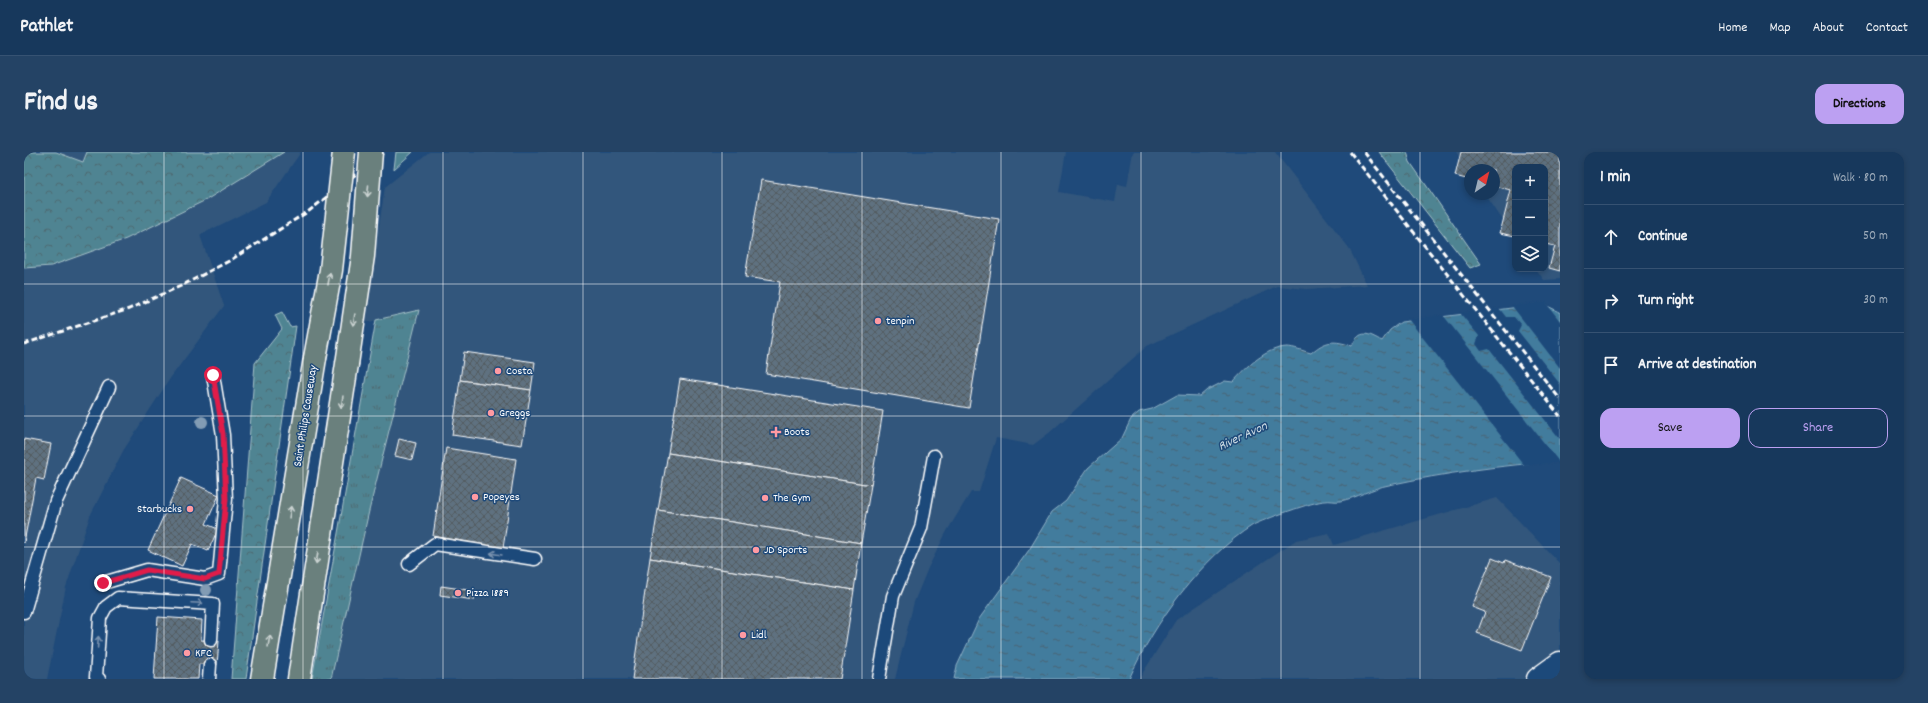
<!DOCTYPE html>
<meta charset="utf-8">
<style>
:root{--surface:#17385c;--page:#244365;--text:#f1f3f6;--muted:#9eacbb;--line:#365272;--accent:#bca0f2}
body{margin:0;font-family:Dekko,sans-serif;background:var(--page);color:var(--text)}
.controls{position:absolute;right:12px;top:12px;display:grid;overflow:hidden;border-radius:8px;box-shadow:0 2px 6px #0003}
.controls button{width:36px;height:36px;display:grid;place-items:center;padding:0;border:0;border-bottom:1px solid var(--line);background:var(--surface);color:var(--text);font:20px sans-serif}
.compass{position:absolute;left:1440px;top:12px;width:36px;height:36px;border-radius:50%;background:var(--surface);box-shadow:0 2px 6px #0003;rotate:35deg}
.stop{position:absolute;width:12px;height:12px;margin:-9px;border:3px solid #e11d48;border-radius:50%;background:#fff}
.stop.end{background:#e11d48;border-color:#fff;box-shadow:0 1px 4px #0008}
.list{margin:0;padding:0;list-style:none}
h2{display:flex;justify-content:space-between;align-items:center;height:52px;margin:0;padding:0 16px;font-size:17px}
h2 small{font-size:13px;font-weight:400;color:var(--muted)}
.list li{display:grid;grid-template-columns:26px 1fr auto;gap:12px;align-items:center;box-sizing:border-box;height:64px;padding:0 16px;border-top:1px solid var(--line)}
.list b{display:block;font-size:15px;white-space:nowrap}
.list em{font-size:13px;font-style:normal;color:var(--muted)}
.actions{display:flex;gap:8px;padding:12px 16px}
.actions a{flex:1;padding:9px 0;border:1px solid var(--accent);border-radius:12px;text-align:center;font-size:14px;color:var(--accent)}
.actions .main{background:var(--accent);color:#111}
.icon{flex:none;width:22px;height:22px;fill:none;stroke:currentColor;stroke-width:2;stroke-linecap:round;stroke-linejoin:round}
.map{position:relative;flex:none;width:1536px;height:527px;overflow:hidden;border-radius:12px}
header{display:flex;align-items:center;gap:24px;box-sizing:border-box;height:56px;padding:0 20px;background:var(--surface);border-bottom:1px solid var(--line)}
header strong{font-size:19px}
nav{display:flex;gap:22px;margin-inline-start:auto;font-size:14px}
.intro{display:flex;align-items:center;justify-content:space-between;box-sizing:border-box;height:96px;padding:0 24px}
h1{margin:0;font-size:28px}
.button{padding:10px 18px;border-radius:12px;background:var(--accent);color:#111;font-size:14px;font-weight:700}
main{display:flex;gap:24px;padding:0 24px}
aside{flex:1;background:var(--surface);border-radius:12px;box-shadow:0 2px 6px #0003}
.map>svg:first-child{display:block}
.built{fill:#32567c}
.grass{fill:url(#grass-tufts);stroke:#a7c2c8}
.forest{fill:url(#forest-crowns);stroke:#a7c2c8}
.water{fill:url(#water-ripples);stroke:#8eb0c4}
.pier{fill:#1f4a7a}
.building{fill:url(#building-cross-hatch);stroke:#fff}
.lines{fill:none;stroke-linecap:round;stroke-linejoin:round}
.lane-casing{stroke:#fff;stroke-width:15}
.secondary-casing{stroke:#fff;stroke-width:25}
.primary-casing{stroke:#fff;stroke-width:25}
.lane{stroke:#1f4a7a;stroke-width:12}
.secondary{stroke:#1f4a7a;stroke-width:22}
.primary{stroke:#6a807d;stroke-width:22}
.rail{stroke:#fff;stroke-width:3;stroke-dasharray:6 3;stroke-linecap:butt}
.primary-bridge-casing{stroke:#fff;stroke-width:25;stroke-linecap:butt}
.primary-bridge{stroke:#6a807d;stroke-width:22}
.tree{fill:#829cb4}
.oneway{stroke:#cbd3d2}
.oneway2{stroke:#7992af}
.route{stroke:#e11d48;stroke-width:5}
.grid{fill:none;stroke:#fff;stroke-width:1;stroke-opacity:0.55}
.poi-dot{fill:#ff9aa2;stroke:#1f4a7a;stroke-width:1.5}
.labels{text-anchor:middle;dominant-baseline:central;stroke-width:3;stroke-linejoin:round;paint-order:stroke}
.poi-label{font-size:12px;fill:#fff;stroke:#1f4a7a;text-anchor:start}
.street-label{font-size:12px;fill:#fff;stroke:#1f4a7a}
.water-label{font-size:13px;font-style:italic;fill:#d0dee6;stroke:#1f4a7a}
</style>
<header>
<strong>Pathlet</strong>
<nav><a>Home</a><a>Map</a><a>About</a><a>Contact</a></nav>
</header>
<div class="intro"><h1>Find us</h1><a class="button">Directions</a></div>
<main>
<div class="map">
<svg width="1536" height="527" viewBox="0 0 1536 527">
<defs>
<pattern id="grass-tufts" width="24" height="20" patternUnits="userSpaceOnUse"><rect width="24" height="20" fill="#4f8492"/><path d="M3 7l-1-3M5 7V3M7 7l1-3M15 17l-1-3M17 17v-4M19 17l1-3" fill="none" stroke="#4e6b72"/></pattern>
<pattern id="forest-crowns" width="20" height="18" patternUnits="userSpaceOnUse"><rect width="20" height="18" fill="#4f8492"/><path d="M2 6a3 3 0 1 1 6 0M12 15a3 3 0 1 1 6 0" fill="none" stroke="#4e6b72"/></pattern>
<pattern id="water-ripples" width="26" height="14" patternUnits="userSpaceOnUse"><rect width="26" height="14" fill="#437b9d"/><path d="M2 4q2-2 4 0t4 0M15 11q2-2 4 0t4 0" fill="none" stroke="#486474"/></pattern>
<pattern id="building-cross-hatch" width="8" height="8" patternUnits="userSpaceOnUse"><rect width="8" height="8" fill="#5e7180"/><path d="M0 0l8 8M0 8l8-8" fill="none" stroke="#535b61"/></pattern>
</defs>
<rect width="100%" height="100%" fill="#1f4a7a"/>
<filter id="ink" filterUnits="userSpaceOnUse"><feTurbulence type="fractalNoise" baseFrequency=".025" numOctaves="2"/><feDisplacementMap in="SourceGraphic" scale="8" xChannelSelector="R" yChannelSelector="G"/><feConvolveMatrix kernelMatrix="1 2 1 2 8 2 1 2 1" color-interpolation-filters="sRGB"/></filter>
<g filter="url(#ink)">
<g class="built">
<path d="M0 0H277L242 50 176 83 200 154 147 225 99 299 66 364 42 435 23 527H0Z"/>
<path d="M405 0H1042L1035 40 1091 50 1094 32 1103 34 1109 0H1251L1325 96 1343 133 1283 137 1253 134 1123 194 1025 281 1009 293 972 286 955 340H947L923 379 904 416 890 450 871 527H307L345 359 395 158 340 171 361 35Z"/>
<path d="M1432 0H1536V127L1520 128 1512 117H1521V15H1491V86L1461 42H1470V18H1446V20Z"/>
<path d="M1473 346 1536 412V500L1520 527H1115L1152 468 1272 388 1305 381 1310 393Z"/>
</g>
<g class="grass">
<path d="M372 0H389L370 17Z"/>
<path d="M395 158 345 359 307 527H288L352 168Z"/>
</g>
<g class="forest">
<path d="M0 0H32L59 10 63 0H260L182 48 102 87 27 114 0 116Z"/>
<path d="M1355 0H1383L1386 10 1457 112 1446 116Z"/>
<path d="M258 160 266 175 272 174 222 527H207L231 211 258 177 251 163Z"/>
</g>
<path class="water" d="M1519 152 1536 160V309C1479 313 1421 321 1365 333 1348 336 1333 346 1316 349 1311 350 1306 348 1301 349 1290 349 1239 368 1229 373 1177 406 1130 471 1105 527H930L933 514 955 467 1005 398 1028 360 1042 349 1064 316 1098 286 1107 267 1115 260 1128 257 1153 243 1176 244 1183 238 1201 229 1209 230C1223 215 1241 196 1263 195 1270 195 1279 199 1287 201 1302 188 1310 188 1328 194 1336 176 1345 182 1358 189L1366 178 1377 170Z"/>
<g class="pier">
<path d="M1519 150 1522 151 1536 169V216L1488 154Z"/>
<path d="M1475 156 1482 165H1490L1497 173 1494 179 1536 232V287L1465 197 1457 199 1452 192 1455 184 1436 161Z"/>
<path d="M1419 163 1536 311 1500 313 1384 167Z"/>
</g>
<g class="building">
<path d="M1437 0H1536V119L1525 116 1531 94 1521 92V15H1491V84L1476 81 1487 38 1470 34V18H1446V28L1431 24Z"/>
<path d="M737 28 975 67 945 256 742 222 756 130 721 125Z"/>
<path d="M440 200 511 210 507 238 436 228Z"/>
<path d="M656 227 859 259 847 333 644 301Z"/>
<path d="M436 228 507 238 498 293 428 283Z"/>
<path d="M0 287 27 292 20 328 12 326 0 391Z"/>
<path d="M375 287 392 291 388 308 371 304Z"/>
<path d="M422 296 492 307 479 396 409 384Z"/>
<path d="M644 301 847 333 837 391 634 358Z"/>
<path d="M157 326 195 343 182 372 194 377 184 399 168 392 158 414 124 398Z"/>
<path d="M634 358 837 391 830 438 626 406Z"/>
<path d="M626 406 830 438 816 527H608Z"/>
<path d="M1468 406 1480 411 1481 408 1527 425 1498 498 1453 481 1461 460 1448 455Z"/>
<path d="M417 434 451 439 450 448 416 443Z"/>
<path d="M134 465 178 468 177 488 195 489 193 513 175 512 174 527H130Z"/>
</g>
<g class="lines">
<defs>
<g id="lane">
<path d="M385 412 411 392 511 407"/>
<path d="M79 431 123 418 181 427 195 422 202 347 199 283 189 223"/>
<path d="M0 460 32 349 85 235"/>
<path d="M75 527 72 525 76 466 82 455 94 446 189 452 187 488"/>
<path d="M185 527 186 513"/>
<path d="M855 527 869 444 897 376 910 304"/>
</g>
<path id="secondary" d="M1514 527 1536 511"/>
<g id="primary">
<path d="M238 527 291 206"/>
<path d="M275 527 323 212"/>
</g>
</defs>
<use href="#lane" class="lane-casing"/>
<use href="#secondary" class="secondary-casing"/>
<use href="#primary" class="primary-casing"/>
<use href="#lane" class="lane"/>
<use href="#secondary" class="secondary"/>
<use href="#primary" class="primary"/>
<g class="rail">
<path d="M1326 0 1536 264"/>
<path d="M1340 0 1536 247"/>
<path d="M0 192 105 157 157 134 205 109 285 59 360 0"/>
</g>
<defs>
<g id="primary-bridge">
<path d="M291 206 307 118 320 0"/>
<path d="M323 212 339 104 347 0"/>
</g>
</defs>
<use href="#primary-bridge" class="primary-bridge-casing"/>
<use href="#primary-bridge" class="primary-bridge"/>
</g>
<g class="tree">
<circle cx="178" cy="270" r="6"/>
<circle cx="182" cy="438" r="6"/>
</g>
<defs><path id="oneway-shaft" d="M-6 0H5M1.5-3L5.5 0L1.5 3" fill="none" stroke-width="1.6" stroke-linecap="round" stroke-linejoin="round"/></defs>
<g class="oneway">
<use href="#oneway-shaft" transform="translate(344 39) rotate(95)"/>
<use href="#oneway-shaft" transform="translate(305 127) rotate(-80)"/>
<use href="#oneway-shaft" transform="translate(330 168) rotate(98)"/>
<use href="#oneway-shaft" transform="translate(318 250) rotate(99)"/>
<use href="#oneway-shaft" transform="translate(266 360) rotate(-81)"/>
<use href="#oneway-shaft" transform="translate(293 406) rotate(99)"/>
<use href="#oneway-shaft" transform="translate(245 489) rotate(-81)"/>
</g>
<g class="oneway2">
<use href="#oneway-shaft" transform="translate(472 402) rotate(-171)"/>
<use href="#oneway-shaft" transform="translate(173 451) rotate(3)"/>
<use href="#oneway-shaft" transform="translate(74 490) rotate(-86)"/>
</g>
</g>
<g class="lines" filter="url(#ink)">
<path class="route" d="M79 431 123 418 181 427 195 422 202 347 199 282 189 223"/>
</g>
<path class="grid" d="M140 0V527M279 0V527M419 0V527M559 0V527M698 0V527M838 0V527M977 0V527M1117 0V527M1257 0V527M1396 0V527M0 132H1536M0 264H1536M0 395H1536"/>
<g class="poi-dot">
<circle cx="854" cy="169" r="4"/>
<circle cx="474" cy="219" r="4"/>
<circle cx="467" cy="261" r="4"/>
<path d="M750 274h4v4h4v4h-4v4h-4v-4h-4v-4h4z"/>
<circle cx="451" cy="345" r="4"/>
<circle cx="741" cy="346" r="4"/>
<circle cx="166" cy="357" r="4"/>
<circle cx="732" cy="398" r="4"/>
<circle cx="434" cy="441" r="4"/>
<circle cx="719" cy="483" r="4"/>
<circle cx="163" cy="501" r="4"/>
</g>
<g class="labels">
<g class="poi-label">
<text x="862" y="169">tenpin</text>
<text x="482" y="219">Costa</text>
<text x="475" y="261">Greggs</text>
<text x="760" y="280">Boots</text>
<text x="459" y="345">Popeyes</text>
<text x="749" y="346">The Gym</text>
<text x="158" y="357" text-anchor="end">Starbucks</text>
<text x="740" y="398">JD Sports</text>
<text x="442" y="441">Pizza 1889</text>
<text x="727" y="483">Lidl</text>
<text x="171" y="501">KFC</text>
</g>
<g class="street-label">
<text transform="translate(282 264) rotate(-81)">Saint Philips Causeway</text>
</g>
<g class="water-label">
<text transform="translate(1219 285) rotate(-25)">River Avon</text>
</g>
</g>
</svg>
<div class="controls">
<button>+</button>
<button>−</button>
<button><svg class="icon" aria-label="layers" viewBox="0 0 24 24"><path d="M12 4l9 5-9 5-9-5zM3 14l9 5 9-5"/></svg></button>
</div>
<svg class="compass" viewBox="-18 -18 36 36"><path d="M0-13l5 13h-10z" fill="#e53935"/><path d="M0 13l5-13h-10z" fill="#9eacbb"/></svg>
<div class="stop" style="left:189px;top:223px"></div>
<div class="stop end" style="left:79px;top:431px"></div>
</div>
<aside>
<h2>1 min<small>Walk · 80 m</small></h2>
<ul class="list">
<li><svg class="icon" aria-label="ahead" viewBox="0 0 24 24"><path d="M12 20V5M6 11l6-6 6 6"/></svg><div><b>Continue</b></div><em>50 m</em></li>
<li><svg class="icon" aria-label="right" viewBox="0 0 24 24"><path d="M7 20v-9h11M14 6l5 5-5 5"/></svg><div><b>Turn right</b></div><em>30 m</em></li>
<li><svg class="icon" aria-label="arrive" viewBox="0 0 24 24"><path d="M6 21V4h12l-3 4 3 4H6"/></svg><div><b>Arrive at destination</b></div></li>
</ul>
<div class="actions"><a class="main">Save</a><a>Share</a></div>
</aside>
</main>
